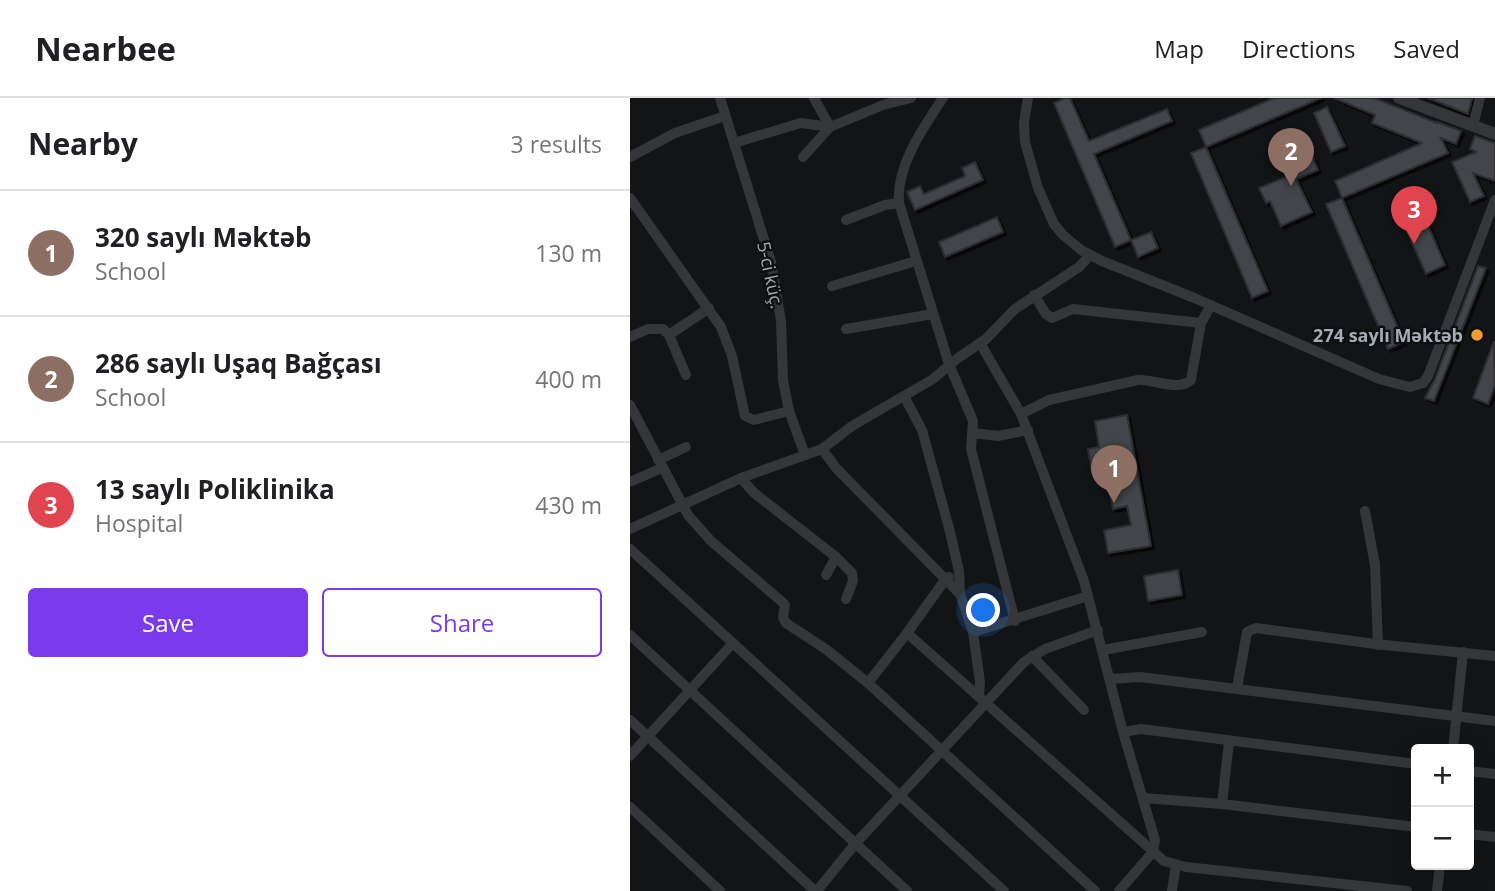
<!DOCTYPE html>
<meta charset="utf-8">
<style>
:root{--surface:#fff;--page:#f6f6f6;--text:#202124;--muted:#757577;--line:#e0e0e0;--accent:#7c3aed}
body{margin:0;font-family:"Open Sans",sans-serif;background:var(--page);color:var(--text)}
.controls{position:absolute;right:21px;bottom:21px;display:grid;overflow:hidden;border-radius:7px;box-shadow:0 7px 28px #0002}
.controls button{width:63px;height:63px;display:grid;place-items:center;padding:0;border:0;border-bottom:2px solid var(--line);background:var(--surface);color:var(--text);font:35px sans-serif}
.you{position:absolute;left:354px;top:513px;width:24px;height:24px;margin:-18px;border:5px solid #fff;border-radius:50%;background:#1a73e8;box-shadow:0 0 0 10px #1a73e833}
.badge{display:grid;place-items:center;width:46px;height:46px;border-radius:50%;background:var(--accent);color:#fff;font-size:23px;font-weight:700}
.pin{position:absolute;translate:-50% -58px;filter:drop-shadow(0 2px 4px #0008)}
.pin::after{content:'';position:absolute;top:37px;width:24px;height:21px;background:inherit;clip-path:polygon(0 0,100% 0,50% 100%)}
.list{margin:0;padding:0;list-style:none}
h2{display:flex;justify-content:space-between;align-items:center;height:91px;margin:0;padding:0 28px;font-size:30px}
h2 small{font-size:23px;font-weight:400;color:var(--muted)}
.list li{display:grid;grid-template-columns:46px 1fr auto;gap:21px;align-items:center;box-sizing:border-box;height:126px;padding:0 28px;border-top:2px solid var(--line)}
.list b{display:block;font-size:26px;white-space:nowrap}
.list p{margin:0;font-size:23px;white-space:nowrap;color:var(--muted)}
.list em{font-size:23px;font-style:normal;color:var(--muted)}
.actions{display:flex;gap:14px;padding:21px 28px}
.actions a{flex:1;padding:16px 0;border:2px solid var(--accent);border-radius:7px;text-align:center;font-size:24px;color:var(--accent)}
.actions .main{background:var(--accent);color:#fff}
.map{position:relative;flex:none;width:865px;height:793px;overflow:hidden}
header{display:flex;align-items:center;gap:42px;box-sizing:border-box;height:98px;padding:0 35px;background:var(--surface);border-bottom:2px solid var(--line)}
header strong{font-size:33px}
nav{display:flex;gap:38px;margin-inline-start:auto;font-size:24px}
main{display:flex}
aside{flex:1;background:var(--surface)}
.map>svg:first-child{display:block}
.building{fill:#424448;stroke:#2d2e31;stroke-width:2;filter:url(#shadow)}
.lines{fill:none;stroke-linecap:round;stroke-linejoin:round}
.minor{stroke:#34363a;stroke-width:10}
.tertiary{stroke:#34363a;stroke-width:12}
.poi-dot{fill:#ef9d31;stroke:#0e0f10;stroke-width:2.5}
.labels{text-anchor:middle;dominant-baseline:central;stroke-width:5;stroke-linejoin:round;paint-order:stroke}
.street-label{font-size:18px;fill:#a5acb5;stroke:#0e0f10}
.poi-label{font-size:18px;font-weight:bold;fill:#a5acb5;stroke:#0e0f10;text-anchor:end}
</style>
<header>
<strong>Nearbee</strong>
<nav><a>Map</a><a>Directions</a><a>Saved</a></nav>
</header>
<main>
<aside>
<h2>Nearby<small>3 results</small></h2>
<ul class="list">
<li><span class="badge" style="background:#8d6e63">1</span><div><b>320 saylı Məktəb</b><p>School</p></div><em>130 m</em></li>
<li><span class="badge" style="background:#8d6e63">2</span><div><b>286 saylı Uşaq Bağçası</b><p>School</p></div><em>400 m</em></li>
<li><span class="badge" style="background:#e0444e">3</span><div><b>13 saylı Poliklinika</b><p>Hospital</p></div><em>430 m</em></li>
</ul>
<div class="actions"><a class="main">Save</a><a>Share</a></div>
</aside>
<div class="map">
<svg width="865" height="793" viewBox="0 0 865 793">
<defs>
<filter id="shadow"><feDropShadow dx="3" dy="3" stdDeviation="0" flood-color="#0009"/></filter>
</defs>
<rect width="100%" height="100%" fill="#131415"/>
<g class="building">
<path d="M435 0H440L459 43 537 11 542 23 464 56 501 142 485 149 424 5Z"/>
<path d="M644 0H691L576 49 569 32Z"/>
<path d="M704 0H744L807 25V24L831 33 826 46 811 40 818 55 712 100 705 83 792 45 742 25 745 17Z"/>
<path d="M798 0H839L842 1 838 16Z"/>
<path d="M697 9 715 48 701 54 684 15Z"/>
<path d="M845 38 865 45V83L843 75 854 98 840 104 822 64 846 54 840 51Z"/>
<path d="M576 49 638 193 622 200 561 55Z"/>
<path d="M682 58 688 72 666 81 682 114 651 128 640 103 636 105 629 90 663 76 660 68Z"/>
<path d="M345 64 353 82 285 112 277 94 290 88 294 96 335 78 332 70Z"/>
<path d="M712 100 774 244 758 251 696 106Z"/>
<path d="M367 119 373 134 315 159 309 144Z"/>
<path d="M795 120 815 167 796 176 775 129Z"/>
<path d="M521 134 528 150 508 159 501 142Z"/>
<path d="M848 168 856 170 804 303 795 300 805 281Z"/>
<path d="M864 243 865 287 858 306 843 300Z"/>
<path d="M497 317 521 448 478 455 474 432 501 427 497 408 483 411 479 390 493 388 490 370 462 375 458 351 469 349 465 323Z"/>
<path d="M548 472 552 497 518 503 514 478Z"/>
</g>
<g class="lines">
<g class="minor">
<path d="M90 0 141 164 151 223 153 282 159 313 175 357"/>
<path d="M313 0C293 30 266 68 269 105L319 266 343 323 341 351 385 523"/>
<path d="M398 0 394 25 395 44 408 90 424 126 433 137 451 152 472 163 562 199 749 281 780 289 793 285 798 278 865 102"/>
<path d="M843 27 850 0"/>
<path d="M104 45 171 25 200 29 253 7 281 0"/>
<path d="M0 59 45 35 95 18"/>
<path d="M173 59 200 29 184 0"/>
<path d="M0 100 91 229 102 258 115 318 124 322 159 313"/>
<path d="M216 122 255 107 269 105"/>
<path d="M202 188 286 163"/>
<path d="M404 197 416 216 422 220 443 211 571 225"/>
<path d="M216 231 303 216"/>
<path d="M39 237 79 210"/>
<path d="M0 239 18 231H33L39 237 56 277"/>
<path d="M350 245 391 316 454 483 493 634 525 742 523 754 489 793"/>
<path d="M274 298 292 332 319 430 329 473 330 496 343 534 350 584 349 597"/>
<path d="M0 307 58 417 81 443 151 503 155 507 153 519 156 525 197 552 238 585 465 793"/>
<path d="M391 316 419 302 508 282C525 281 548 294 561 282L571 225 581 207"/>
<path d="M343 335 368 338 398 332"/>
<path d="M192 351 206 370 330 496"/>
<path d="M28 362 56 349"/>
<path d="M111 380 123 394 206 459 222 475 223 483 216 501"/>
<path d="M2 383 32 370"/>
<path d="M735 413 745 467 748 547"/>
<path d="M0 431 111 380 192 351 222 328 303 281 328 260 356 241 385 211 449 169 460 157"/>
<path d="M0 451 374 793"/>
<path d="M196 477 206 459"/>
<path d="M343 534 458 498"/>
<path d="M277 535 534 763 556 769 777 793"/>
<path d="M0 537 277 793"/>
<path d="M473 552 572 534"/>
<path d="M402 558 454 612"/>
<path d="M480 581 510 579 865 623"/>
<path d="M238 585 277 535 315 482 319 479"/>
<path d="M607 590 617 534 626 530 745 546 865 558"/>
<path d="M0 622 185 793"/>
<path d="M493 634 511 631 786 666"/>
<path d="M823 651 833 554"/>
<path d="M0 658 103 545"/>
<path d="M839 673 865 676"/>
<path d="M513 700 592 706 786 729"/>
<path d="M592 706 599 644"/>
<path d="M0 709 90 793"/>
<path d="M839 736 865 739"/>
<path d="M187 793 225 746 394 564 415 551 468 532"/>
<path d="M542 793 546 767"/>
<path d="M807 793 810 767"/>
</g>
<path class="tertiary" d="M769 0 865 36"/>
</g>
<circle class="poi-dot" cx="847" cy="237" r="7"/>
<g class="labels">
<g class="street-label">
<text transform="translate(141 177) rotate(78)">5-ci küç.</text>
</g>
<g class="poi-label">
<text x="833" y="237">274 saylı Məktəb</text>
</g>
</g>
</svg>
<div class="controls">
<button>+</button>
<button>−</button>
</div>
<div class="you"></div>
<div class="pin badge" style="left:484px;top:405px;background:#8d6e63">1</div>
<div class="pin badge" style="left:661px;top:88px;background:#8d6e63">2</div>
<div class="pin badge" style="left:784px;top:146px;background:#e0444e">3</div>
</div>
</main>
